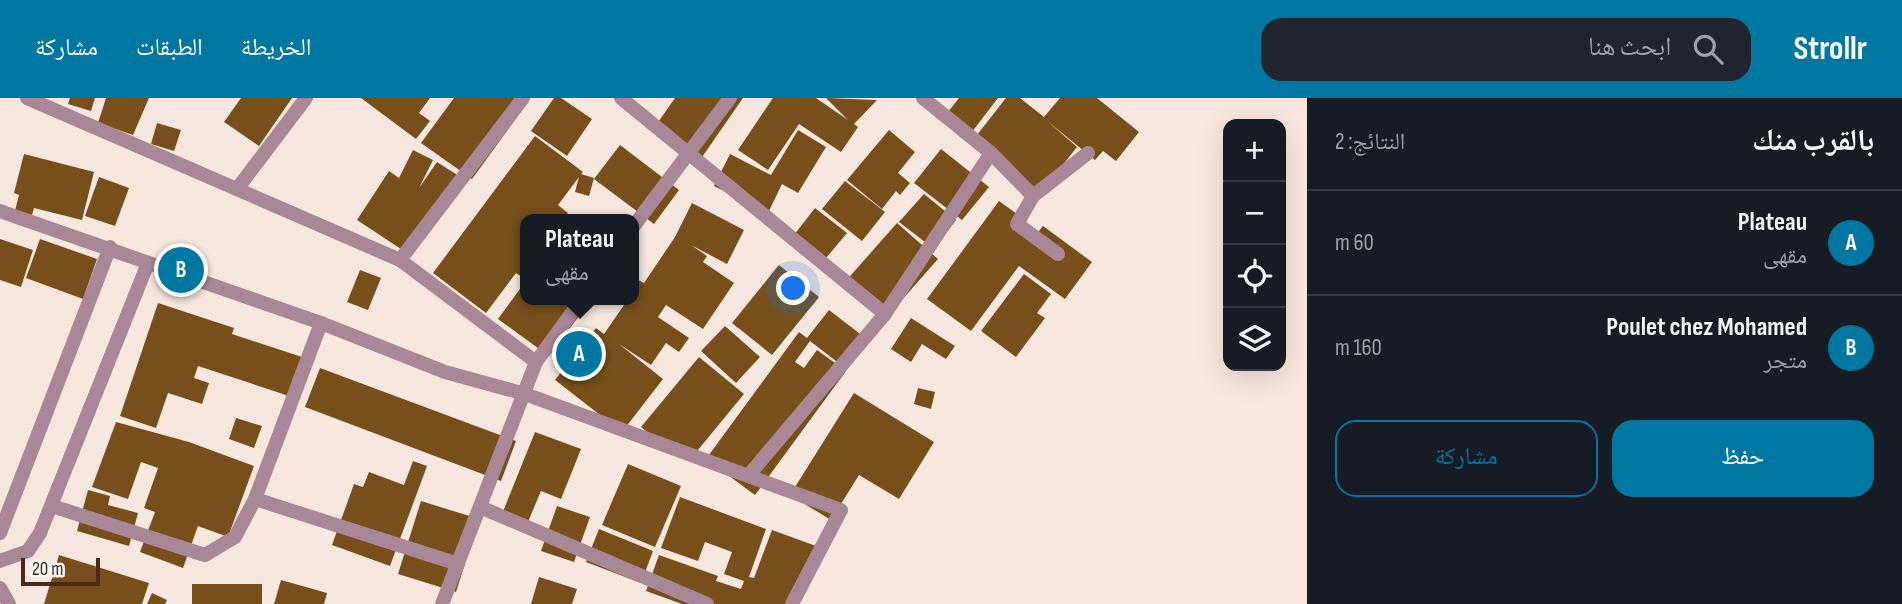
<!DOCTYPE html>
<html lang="ar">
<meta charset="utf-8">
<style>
:root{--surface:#171b24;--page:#20242c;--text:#f1f3f6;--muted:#9ea1a6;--line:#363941;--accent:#0077a0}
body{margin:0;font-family:"Sofia Sans Condensed","Noto Naskh Arabic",sans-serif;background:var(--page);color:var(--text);direction:rtl}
.controls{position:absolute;right:21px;top:21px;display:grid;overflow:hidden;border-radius:14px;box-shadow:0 7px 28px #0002}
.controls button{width:63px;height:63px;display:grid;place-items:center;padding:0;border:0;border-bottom:2px solid var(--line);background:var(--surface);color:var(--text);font:35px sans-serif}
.scale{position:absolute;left:21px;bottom:18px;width:79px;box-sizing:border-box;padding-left:7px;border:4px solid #492b19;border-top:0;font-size:19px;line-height:24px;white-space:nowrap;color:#492b19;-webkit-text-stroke:5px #f7f7f7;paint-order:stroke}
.you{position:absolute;left:794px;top:191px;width:24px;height:24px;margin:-18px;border:5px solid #fff;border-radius:50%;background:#1a73e8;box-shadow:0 0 0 10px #1a73e833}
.badge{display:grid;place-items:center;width:46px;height:46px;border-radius:50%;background:var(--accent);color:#fff;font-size:23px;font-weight:700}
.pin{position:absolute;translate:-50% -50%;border:4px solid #fff;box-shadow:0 2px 7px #0006}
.popup{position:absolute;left:520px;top:116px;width:119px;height:91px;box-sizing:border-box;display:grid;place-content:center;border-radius:14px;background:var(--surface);filter:drop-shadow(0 2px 5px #0005);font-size:23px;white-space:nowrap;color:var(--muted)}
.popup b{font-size:26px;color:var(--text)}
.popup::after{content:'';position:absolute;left:50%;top:100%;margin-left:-14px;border:14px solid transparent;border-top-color:var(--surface)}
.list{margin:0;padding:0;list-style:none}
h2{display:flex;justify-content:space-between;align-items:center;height:91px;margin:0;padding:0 28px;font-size:30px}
h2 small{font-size:23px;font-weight:400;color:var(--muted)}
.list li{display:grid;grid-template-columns:46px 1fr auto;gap:21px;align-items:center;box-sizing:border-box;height:105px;padding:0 28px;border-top:2px solid var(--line)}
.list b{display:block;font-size:26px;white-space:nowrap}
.list p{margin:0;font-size:23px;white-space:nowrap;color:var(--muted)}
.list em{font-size:23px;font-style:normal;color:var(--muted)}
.actions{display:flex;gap:14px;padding:21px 28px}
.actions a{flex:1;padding:16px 0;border:2px solid var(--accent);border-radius:21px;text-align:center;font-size:24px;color:var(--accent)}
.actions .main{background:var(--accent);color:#fff}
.icon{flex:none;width:38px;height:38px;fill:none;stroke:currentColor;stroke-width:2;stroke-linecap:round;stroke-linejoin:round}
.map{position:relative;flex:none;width:1307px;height:506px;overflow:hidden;direction:ltr}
header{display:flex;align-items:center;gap:42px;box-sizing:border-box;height:98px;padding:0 35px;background:var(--accent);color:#fff}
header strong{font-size:33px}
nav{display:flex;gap:38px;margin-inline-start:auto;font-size:24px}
.search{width:490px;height:63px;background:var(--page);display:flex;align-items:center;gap:18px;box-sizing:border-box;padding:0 24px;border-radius:21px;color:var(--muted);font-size:26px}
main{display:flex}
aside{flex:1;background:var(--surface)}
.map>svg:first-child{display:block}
.building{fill:#764f1a}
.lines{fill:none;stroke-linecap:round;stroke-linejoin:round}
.minor{stroke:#aa8796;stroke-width:14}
</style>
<header>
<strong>Strollr</strong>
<div class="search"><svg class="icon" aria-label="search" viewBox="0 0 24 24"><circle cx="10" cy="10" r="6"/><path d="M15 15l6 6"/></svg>ابحث هنا</div>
<nav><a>الخريطة</a><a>الطبقات</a><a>مشاركة</a></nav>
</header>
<main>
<aside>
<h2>بالقرب منك<small>النتائج: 2</small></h2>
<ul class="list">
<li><span class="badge">A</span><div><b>Plateau</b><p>مقهى</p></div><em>60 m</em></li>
<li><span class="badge">B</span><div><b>Poulet chez Mohamed</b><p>متجر</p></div><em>160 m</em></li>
</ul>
<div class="actions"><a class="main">حفظ</a><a>مشاركة</a></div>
</aside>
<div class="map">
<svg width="1307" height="506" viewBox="0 0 1307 506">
<rect width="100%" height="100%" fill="#f7e7de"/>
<g class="building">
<path d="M70 0H95L91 13 68 6Z"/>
<path d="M106 0H149L133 37 98 25Z"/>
<path d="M241 0H292L259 48 224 24Z"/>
<path d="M361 0H430L419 15 430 23 416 41Z"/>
<path d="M454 0H524L517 19 472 81 421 45Z"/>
<path d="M554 0H561L592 21 567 58 531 33Z"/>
<path d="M675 0H743L700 62 654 30Z"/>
<path d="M773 0H816L848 22 826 0 877 2 854 26 858 29 841 54 799 26 768 72 738 52Z"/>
<path d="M959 0H998L968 39 944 19Z"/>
<path d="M1006 0H1020L1044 19 1060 0H1097L1139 34 1116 63 1103 53 1095 62 1046 22 1077 49 1040 96 973 42Z"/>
<path d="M157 25 181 32 174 53 151 46Z"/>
<path d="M798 32 826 49 798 95 782 86 768 115 714 88 730 56 771 77Z"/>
<path d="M889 32 915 54 898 75 910 85 900 97 896 93 882 111 847 82Z"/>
<path d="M535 38 583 74 581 76 594 80 589 98 575 94 579 79 558 107 568 115 563 121H525V181L516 175 486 215 433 175Z"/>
<path d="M620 47 679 92 654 126 594 81Z"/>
<path d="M941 51 989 89 962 122 914 85Z"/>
<path d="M413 52 433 62 419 90 437 64 462 80 410 157 357 122 389 73 399 80Z"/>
<path d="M24 56 94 74 82 122 34 110 32 117 15 113 19 97 14 95Z"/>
<path d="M99 79 129 90 115 128 85 118Z"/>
<path d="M845 83 885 114 862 143 822 111Z"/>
<path d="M924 96 956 122 934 151 899 124Z"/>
<path d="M999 103 1017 116 1034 139 1043 128 1092 164 1065 201 1019 168 971 233 927 201Z"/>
<path d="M692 105 744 132 727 166 691 147 707 158 703 164 734 185 703 231 666 207 658 219 689 240 679 254 666 245 651 267 619 246 663 281 622 334 555 282 596 230 604 236 624 207 616 202H633V179L644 185 675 139Z"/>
<path d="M815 110 847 135 821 166 790 142Z"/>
<path d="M897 125 938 161 885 221 844 185Z"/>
<path d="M0 141 33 152 21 189 0 182Z"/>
<path d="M40 141 97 161 83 201 26 180Z"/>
<path d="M779 167 819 199 772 257 732 225Z"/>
<path d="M360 172 381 180 368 212 347 204Z"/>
<path d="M1024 176 1051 196 1037 215 1045 220 1016 259 981 233Z"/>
<path d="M525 184V202H591L549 258 498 221Z"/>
<path d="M158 205 234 230 232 236 302 259 289 298 198 268 194 280 209 285 202 306 168 295 156 330 120 318Z"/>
<path d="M829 212 868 242 845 270 810 243 795 264 804 270 817 252 846 273 755 397 706 361 799 234 807 240Z"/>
<path d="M911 220 955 248 946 261 922 246 911 264 891 251Z"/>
<path d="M725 228 760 259 736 285 701 253Z"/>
<path d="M699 259 744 296 693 358 671 353 641 329Z"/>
<path d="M320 270 516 343 501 383 305 309Z"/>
<path d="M918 290 935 294 931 311 914 306Z"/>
<path d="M854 295 934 344 899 401 859 377 831 422 790 397Z"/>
<path d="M236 320 262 328 254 350 229 341Z"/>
<path d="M116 324 189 344 254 368 228 439 198 428 183 470 140 454 155 414 144 410 158 370 141 364 128 401 92 389Z"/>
<path d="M535 334 581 351 561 401 541 393 525 431 500 421Z"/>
<path d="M413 363 427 368 390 468 332 447 354 386 363 389 369 374 404 387Z"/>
<path d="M628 366 681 388 655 449 602 427Z"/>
<path d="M88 392 110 398 108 407 138 415 129 448 77 433Z"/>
<path d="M680 399 766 431 749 479 754 480 772 432 816 448 795 506H682L646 493 659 457 718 478 716 483 741 491 744 483 724 476 732 454 705 444 698 463 661 450Z"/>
<path d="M421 403 479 421 456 494 398 476Z"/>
<path d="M557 408 590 419 574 464 541 453Z"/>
<path d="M599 431 653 453 641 485 586 464Z"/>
<path d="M59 457 149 485 142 506H44Z"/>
<path d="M539 479 577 491 572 506H531Z"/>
<path d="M281 482 327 495 324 506H274Z"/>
<rect x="192" y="486" width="70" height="20"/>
<path d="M152 495 167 502 165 506H147Z"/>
</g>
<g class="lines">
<g class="minor">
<path d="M27 0 400 162 536 264"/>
<path d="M621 0 885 216"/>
<path d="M923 0 991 55 1033 98"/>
<path d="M237 91 306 0"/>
<path d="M0 113 321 225 445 274 525 296 841 412 792 506"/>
<path d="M633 129 730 0"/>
<path d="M1058 156 1017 126 1033 98 1088 55"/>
<path d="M400 162 523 0"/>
<path d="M748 378 885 216 991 55"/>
<path d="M255 401 458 466"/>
<path d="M52 408 205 457 235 439 255 401 321 225"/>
<path d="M480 409 707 506"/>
<path d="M0 435 110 149"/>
<path d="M0 463 28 453 40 435 148 165"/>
<path d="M0 490 9 506"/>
<path d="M442 506 536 264 581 202"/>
</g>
</g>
</svg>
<div class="controls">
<button>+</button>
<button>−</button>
<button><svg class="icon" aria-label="locate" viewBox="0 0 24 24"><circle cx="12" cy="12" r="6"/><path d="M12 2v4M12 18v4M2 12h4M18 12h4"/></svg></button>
<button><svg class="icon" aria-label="layers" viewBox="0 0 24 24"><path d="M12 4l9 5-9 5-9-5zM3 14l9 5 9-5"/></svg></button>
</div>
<div class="scale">20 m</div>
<div class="you"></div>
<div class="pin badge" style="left:579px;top:256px">A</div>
<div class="popup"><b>Plateau</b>مقهى</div>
<div class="pin badge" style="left:181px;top:172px">B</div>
</div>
</main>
